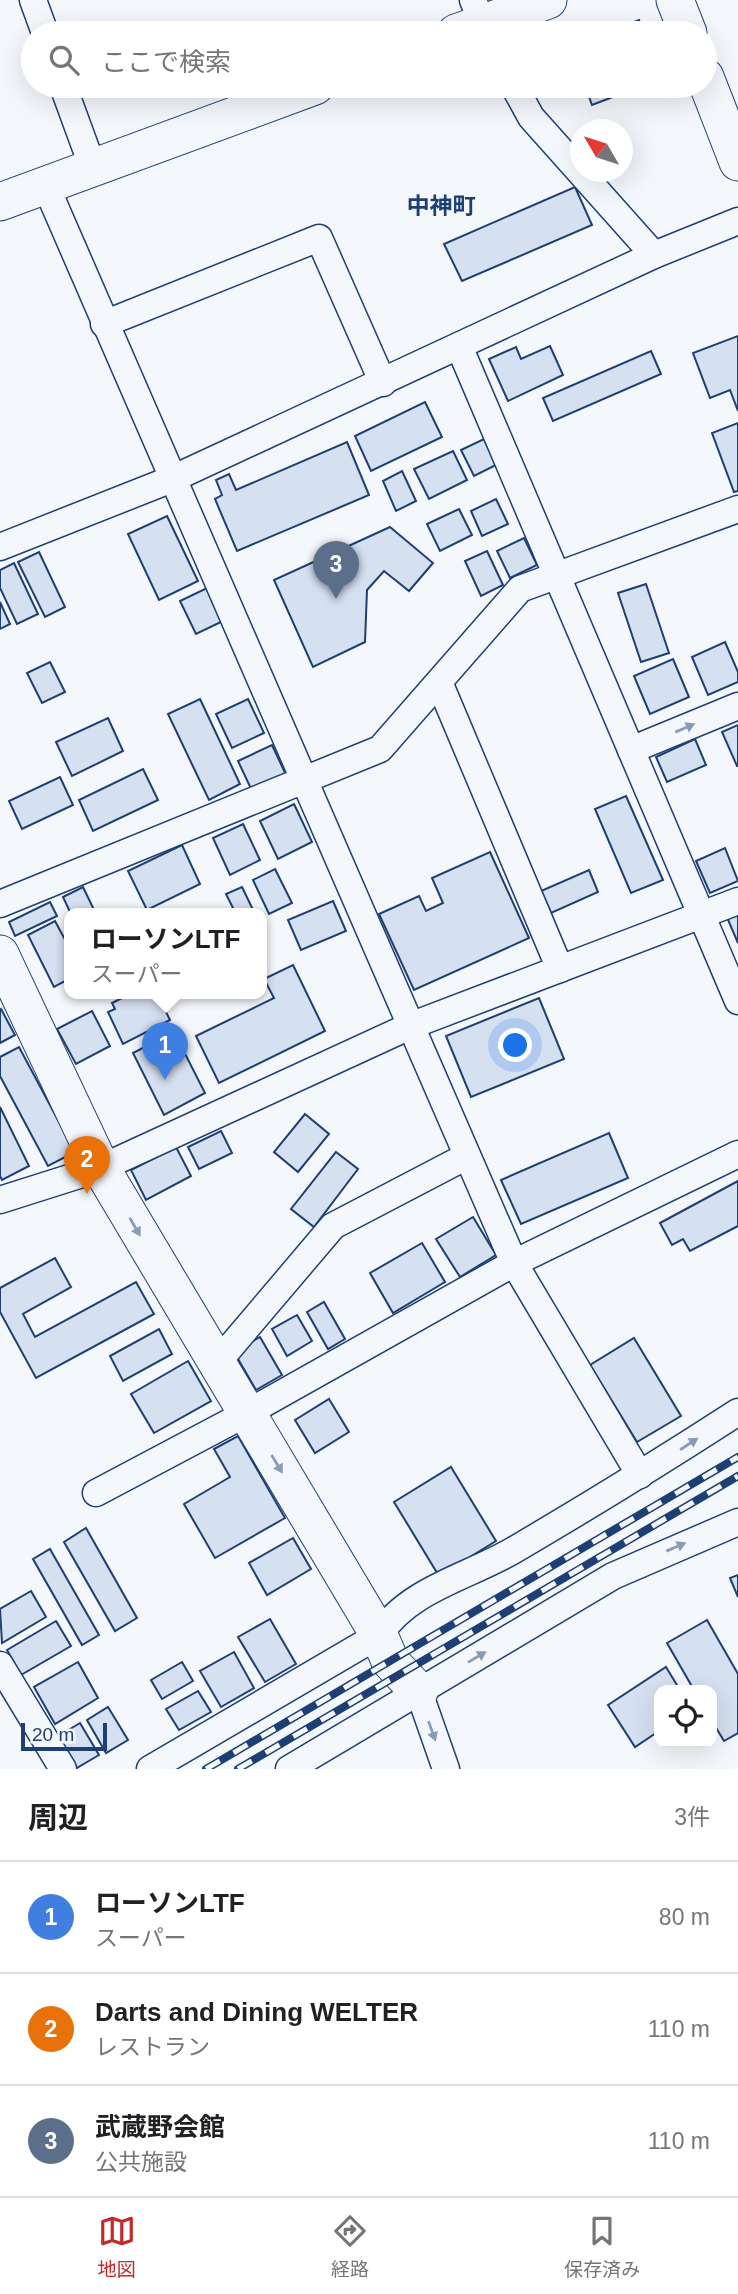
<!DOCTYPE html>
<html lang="ja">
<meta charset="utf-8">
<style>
:root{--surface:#fff;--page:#f2f2f2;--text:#202124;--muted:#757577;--line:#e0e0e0;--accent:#c62828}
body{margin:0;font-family:Arial,"Noto Sans JP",sans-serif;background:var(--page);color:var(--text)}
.controls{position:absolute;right:21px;bottom:21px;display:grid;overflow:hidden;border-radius:14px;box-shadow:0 7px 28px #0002}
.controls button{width:63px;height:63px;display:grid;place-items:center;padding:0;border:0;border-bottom:2px solid var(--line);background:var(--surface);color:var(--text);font:35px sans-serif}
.compass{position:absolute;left:570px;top:119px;width:63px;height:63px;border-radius:50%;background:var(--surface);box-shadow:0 7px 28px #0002;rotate:309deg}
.scale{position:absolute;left:21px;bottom:18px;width:86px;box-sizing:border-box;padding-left:7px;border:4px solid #1d3f73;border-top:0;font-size:19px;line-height:24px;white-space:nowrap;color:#1d3f73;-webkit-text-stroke:5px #f4f7fb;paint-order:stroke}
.you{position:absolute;left:516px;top:1046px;width:24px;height:24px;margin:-18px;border:5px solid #fff;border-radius:50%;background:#1a73e8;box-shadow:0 0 0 10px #1a73e833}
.badge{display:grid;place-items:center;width:46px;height:46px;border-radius:50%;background:var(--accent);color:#fff;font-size:23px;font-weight:700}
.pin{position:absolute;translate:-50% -58px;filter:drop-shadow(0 2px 4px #0008)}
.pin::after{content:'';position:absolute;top:37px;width:24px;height:21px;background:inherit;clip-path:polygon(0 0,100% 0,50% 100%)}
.popup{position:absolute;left:64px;top:908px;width:203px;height:91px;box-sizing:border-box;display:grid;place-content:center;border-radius:14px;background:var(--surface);filter:drop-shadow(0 2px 5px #0005);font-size:23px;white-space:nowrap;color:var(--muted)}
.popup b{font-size:26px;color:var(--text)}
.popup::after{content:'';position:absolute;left:50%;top:100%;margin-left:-14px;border:14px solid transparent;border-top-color:var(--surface)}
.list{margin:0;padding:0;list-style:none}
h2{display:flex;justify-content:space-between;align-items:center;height:91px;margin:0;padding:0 28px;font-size:30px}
h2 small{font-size:23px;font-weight:400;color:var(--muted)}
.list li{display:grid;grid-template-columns:46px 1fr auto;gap:21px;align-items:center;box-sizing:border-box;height:112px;padding:0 28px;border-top:2px solid var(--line)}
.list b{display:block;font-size:26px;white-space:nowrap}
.list p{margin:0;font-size:23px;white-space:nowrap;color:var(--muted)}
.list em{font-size:23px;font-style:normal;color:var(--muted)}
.icon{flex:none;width:38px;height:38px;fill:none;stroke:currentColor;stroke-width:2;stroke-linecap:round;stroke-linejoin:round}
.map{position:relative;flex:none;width:738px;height:1769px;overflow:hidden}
.search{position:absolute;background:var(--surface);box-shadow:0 7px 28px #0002;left:21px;right:21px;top:21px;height:77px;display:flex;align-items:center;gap:18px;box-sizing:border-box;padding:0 24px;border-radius:38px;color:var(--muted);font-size:26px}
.sheet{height:427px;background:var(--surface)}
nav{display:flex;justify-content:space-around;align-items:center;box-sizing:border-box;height:98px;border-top:2px solid var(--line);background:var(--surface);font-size:19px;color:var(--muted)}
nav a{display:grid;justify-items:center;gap:4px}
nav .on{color:var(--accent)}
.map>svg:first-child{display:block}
.building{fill:#d5e0f0;stroke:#1d3f73;stroke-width:2}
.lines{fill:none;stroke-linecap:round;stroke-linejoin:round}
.street-casing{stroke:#1d3f73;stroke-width:29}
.secondary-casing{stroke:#1d3f73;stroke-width:39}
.street{stroke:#f4f7fb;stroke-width:26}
.secondary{stroke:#f4f7fb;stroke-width:37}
.rail-casing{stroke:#1d3f73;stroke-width:8}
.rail{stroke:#f4f7fb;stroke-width:5;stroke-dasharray:16;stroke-linecap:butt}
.oneway{fill:#889bb7}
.labels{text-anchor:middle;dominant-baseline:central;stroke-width:5;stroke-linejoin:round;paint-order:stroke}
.neighbourhood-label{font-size:23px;font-weight:bold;fill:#1d3f73;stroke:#f4f7fb}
</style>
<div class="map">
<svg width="738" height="1769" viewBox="0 0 738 1769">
<rect width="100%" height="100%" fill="#f4f7fb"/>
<g class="building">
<path d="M639 20 644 33H606Z"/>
<path d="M585 86H642L592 105Z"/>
<path d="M575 187 592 225 462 281 444 244Z"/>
<path d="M738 336V411L730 390 710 398 693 353Z"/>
<path d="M550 346 563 375 508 401 489 359 516 347 521 359Z"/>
<path d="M651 351 661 374 553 421 543 398Z"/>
<path d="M425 402 442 437 371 471 355 436Z"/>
<path d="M738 423V491L734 492 712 433Z"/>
<path d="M484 439 496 465 474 476 461 450Z"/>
<path d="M347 442 369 495 237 551 215 499 222 495 216 480 229 474 236 490Z"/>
<path d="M453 451 467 480 429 499 414 469Z"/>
<path d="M402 471 416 501 396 511 383 481Z"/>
<path d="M496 499 508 524 482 536 471 511Z"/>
<path d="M459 509 472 535 440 551 427 524Z"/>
<path d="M167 516 198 581 159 600 128 534Z"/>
<path d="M390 527 433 563 409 591 384 571 367 590 365 642 313 667 274 580Z"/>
<path d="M524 538 537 565 510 578 497 551Z"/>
<path d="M487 551 503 585 481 596 465 561Z"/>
<path d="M39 552 65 607 45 617 18 562Z"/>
<path d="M14 563 38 614 17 624 0 588V570Z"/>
<path d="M646 584 669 653 641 662 618 593Z"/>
<path d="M207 588 223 621 196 634 180 601Z"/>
<path d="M0 602 10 624 0 629Z"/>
<path d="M725 642 738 672V682L708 695 692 657Z"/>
<path d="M673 659 689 697 650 714 634 676Z"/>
<path d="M50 662 65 692 42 703 27 673Z"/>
<path d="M200 699 240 784 209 800 168 714Z"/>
<path d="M248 699 264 733 232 748 216 714Z"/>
<path d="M108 718 123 751 72 776 56 742Z"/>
<path d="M738 725V766H737L722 732Z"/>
<path d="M695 739 706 765 667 782 656 757Z"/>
<path d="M272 745 287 777 253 793 238 761Z"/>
<path d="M143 769 158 800 93 831 79 800Z"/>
<path d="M60 777 73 805 22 829 9 801Z"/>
<path d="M626 796 663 880 631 893 595 809Z"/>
<path d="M294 804 312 842 278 859 260 821Z"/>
<path d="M243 824 260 860 230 875 213 838Z"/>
<path d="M182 845 200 884 147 910 128 871Z"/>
<path d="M725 848 738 881 710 893 696 861Z"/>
<path d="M490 852 529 938 414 990 379 914 419 896 426 911 443 903 432 878Z"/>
<path d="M275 869 292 903 269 914 253 880Z"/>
<path d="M589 870 598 892 551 913 541 891Z"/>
<path d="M83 887 96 914H71L63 897Z"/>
<path d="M242 887 255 914H236L226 894Z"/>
<path d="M333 901 346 931 301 950 288 920Z"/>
<path d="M50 902 57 916 15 936 9 922Z"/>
<path d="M738 909V943L726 915Z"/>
<path d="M55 921 69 947V979L54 987 28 935Z"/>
<path d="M293 965 325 1031 219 1083 196 1036 274 998 264 979Z"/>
<path d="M130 994H157L170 1020 123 1044 108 1012 115 1009 112 1003Z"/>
<path d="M539 998 564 1059 471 1097 446 1036Z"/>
<path d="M1 1009 15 1035 0 1043V1010Z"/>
<path d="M92 1011 110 1046 76 1064 57 1029Z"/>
<path d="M174 1032 205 1093 164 1115 133 1053Z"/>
<path d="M19 1047 75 1152 48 1166 0 1076V1057Z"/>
<path d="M0 1107 29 1166 2 1180 0 1176Z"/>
<path d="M305 1114 329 1134 298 1172 274 1152Z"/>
<path d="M221 1131 232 1153 199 1169 188 1147Z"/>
<path d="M609 1133 628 1178 521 1224 501 1180Z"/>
<path d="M176 1147 191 1176 146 1200 131 1170Z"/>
<path d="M336 1152 358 1169 314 1227 291 1209Z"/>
<path d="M738 1181V1226L690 1251 683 1239 672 1245 660 1223Z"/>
<path d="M473 1217 496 1255 460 1277 436 1239Z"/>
<path d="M422 1243 445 1282 393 1313 370 1273Z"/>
<path d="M55 1258 71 1287 23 1314 35 1337 136 1282 154 1314 36 1378 0 1312V1288Z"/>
<path d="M324 1302 345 1339 328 1349 307 1312Z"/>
<path d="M297 1315 312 1341 287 1356 272 1329Z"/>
<path d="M159 1329 172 1354 123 1381 110 1356Z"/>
<path d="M260 1337 282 1375 256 1390 234 1352Z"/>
<path d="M634 1338 681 1416 637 1442 590 1365Z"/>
<path d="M188 1361 211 1401 154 1433 131 1394Z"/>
<path d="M329 1399 349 1432 315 1453 295 1420Z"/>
<path d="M238 1436 285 1518 215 1558 184 1504 230 1477 214 1449Z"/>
<path d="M451 1467 496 1541 439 1576 394 1502Z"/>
<path d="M86 1528 137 1618 115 1631 64 1542Z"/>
<path d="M293 1538 311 1569 267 1595 249 1563Z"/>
<path d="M50 1549 99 1635 82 1645 33 1559Z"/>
<path d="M738 1575V1597L730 1578Z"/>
<path d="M31 1591 46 1617 2 1643 0 1609Z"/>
<path d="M270 1619 296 1664 265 1682 238 1637Z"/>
<path d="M707 1620 738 1674V1733L724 1741 712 1721V1690H694L667 1643Z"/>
<path d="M56 1621 71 1646 21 1675 7 1650Z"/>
<path d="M234 1652 254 1688 221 1707 200 1671Z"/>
<path d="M78 1662 98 1698 55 1724 34 1687Z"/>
<path d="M182 1662 193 1681 162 1699 151 1680Z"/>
<path d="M666 1667 680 1690H659V1731L635 1747 608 1705Z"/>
<path d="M198 1691 211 1712 179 1730 166 1709Z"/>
<path d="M108 1707 128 1740 106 1753 87 1720Z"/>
<path d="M80 1723 99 1755 75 1769 55 1738Z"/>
</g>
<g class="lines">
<defs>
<g id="street">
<path d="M33 0 45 33"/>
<path d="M473 0 486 33"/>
<path d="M63 86 93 168"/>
<path d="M514 86 531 117 654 255"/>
<path d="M46 186 514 1263 640 1475"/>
<path d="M104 324 319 238 383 383"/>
<path d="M459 346 738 1001"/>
<path d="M0 547 172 479 654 255 738 221"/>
<path d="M439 682 560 969"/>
<path d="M631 750 738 706"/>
<path d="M0 904 380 749 520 589 738 509"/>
<path d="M0 1200 101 1168 410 1026 738 901"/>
<path d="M216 1364 333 1226 467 1156"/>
<path d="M96 1493 247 1413 514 1263 738 1154"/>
<path d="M0 1665 63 1769"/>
<path d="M419 1692 446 1769"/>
<path d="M150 1769 379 1635C409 1589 468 1577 514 1550 589 1506 664 1460 738 1412"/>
<path d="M289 1769 613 1576 738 1522"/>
</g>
<g id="secondary">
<path d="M675 0 688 33"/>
<path d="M456 33 548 0"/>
<path d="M705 77 738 162"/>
<path d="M0 202 315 86"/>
<path d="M0 954 101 1168 379 1635 390 1661 419 1692"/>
</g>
</defs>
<use href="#street" class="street-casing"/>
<use href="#secondary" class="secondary-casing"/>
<use href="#street" class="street"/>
<use href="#secondary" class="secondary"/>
<defs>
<g id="rail">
<path d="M206 1769 738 1457"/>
<path d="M238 1769 738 1476"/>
</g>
</defs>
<use href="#rail" class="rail-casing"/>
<use href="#rail" class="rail"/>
</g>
<defs><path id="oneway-solid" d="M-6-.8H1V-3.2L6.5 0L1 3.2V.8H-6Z" transform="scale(1.75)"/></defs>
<g class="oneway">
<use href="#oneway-solid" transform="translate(685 728) rotate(-23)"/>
<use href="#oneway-solid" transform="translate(135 1227) rotate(60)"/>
<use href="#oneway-solid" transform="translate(689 1444) rotate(-33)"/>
<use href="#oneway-solid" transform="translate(277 1464) rotate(59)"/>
<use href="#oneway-solid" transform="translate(676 1547) rotate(-23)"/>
<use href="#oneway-solid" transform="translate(477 1657) rotate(-31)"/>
<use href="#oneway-solid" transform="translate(432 1731) rotate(70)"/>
</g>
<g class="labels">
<g class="neighbourhood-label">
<text x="441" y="206">中神町</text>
</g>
</g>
</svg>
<div class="controls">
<button><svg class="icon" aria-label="locate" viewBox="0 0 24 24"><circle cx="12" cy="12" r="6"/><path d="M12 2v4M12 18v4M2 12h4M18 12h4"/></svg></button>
</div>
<svg class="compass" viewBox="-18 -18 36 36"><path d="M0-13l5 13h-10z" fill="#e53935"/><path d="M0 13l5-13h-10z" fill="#757577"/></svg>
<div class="scale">20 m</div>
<div class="you"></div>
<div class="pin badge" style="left:165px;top:1080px;background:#3f7fe0">1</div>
<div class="popup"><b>ローソンLTF</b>スーパー</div>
<div class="pin badge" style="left:87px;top:1194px;background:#e8710a">2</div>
<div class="pin badge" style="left:336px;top:599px;background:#5c6f8a">3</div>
<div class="search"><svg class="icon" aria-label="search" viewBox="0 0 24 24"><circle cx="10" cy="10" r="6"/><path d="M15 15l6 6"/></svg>ここで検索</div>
</div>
<section class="sheet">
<h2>周辺<small>3件</small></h2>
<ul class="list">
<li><span class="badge" style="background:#3f7fe0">1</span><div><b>ローソンLTF</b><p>スーパー</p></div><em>80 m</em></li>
<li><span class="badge" style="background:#e8710a">2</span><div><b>Darts and Dining WELTER</b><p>レストラン</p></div><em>110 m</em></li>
<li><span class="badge" style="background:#5c6f8a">3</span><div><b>武蔵野会館</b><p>公共施設</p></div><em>110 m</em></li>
</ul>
</section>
<nav>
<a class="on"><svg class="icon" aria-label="map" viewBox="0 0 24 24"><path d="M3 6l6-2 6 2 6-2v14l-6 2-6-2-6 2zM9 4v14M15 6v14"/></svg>地図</a>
<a><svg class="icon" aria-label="directions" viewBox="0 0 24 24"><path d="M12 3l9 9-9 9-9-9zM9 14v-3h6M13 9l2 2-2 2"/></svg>経路</a>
<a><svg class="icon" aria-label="saved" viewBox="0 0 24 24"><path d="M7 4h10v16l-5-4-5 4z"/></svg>保存済み</a>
</nav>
